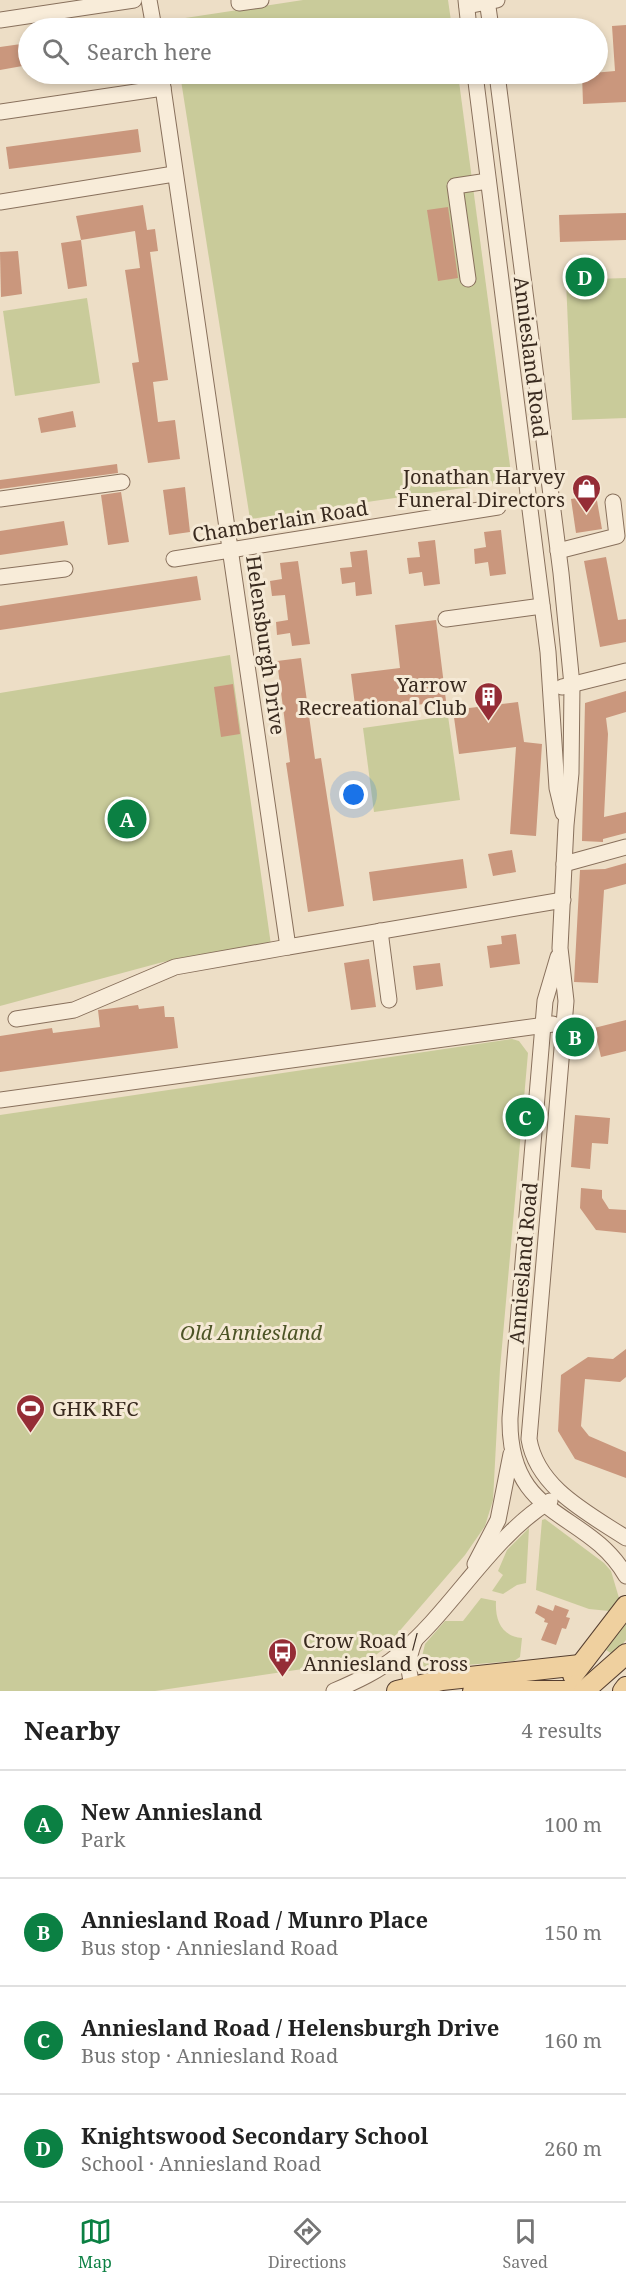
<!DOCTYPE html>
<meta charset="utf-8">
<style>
:root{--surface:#fff;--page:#f2f2f2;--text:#222;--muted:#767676;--line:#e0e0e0;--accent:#0b8043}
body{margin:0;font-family:"Noto Serif",serif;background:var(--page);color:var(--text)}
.you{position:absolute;left:354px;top:795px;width:21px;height:21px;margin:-15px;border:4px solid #fff;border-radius:50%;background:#1a73e8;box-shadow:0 0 0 9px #1a73e833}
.badge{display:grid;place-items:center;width:39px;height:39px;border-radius:50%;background:var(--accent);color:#fff;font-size:20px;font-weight:700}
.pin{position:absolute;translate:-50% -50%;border:3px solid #fff;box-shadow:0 2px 6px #0006}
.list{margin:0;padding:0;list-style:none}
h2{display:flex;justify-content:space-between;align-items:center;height:78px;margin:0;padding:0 24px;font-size:26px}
h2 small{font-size:20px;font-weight:400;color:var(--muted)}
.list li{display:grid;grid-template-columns:39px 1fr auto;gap:18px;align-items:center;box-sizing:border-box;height:108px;padding:0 24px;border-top:2px solid var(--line)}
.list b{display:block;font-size:22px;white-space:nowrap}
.list p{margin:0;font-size:20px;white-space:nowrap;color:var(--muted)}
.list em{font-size:20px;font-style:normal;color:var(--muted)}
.icon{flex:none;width:33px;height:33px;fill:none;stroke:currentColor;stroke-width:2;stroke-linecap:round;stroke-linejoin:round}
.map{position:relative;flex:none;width:626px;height:1691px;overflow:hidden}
.search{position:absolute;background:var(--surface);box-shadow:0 3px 9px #0003;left:18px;right:18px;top:18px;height:66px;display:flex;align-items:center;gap:15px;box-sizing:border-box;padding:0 21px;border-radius:33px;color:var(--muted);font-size:22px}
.sheet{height:510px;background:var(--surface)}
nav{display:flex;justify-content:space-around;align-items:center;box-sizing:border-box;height:84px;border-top:2px solid var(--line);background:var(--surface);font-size:16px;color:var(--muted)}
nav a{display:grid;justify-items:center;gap:3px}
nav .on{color:var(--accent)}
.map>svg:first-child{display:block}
.green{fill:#c9cb9a}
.building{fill:#ca977d}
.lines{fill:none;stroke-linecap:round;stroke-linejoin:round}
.minor-casing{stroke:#88705c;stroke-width:17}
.major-casing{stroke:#563f30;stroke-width:22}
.minor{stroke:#f8ecd9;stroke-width:15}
.major{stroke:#efd09f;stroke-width:20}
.labels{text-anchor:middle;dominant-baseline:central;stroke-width:6;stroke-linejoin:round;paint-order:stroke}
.street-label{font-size:20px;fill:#392a1f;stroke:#f5e9d5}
.poi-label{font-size:20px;fill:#392a1f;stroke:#f5e9d5;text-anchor:end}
.park-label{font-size:20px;font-style:italic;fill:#4c5426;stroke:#f5e9d5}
</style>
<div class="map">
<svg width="626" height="1691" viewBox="0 0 626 1691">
<rect width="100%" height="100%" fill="#eddec6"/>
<g class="green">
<path d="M303 0H448L452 28H173L172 20Z"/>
<path d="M180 74H458L512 481 250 519Z"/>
<path d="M626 278V418L572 420 566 280Z"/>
<path d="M87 298 100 383 15 396 3 311Z"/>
<path d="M230 655 271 945 163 962 0 1006V693Z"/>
<path d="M448 716 460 800 374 812 363 728Z"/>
<path d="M512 1039 519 1041 528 1053 500 1369 493 1500 485 1526 465 1555 384 1649 370 1659 155 1691H0V1115Z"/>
<path d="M545 1519 604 1563 611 1571 619 1598 609 1611 589 1609 536 1590 542 1520Z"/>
<path d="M529 1528 526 1583 517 1585 503 1594 492 1591 503 1575 498 1571 507 1550Z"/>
<path d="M481 1598 496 1601C495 1620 501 1636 522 1638L520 1657 514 1661 419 1669 425 1644 445 1621H463Z"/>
<path d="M626 1623V1640L614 1655 606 1650Z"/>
</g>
<g class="building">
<path d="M626 25V102L583 104 582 74 615 71 612 26Z"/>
<path d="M28 43V65L0 70V47Z"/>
<path d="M138 129 141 152 9 169 6 147Z"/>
<path d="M143 205 147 230 155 229 158 251 150 252 168 380 153 382 158 422 175 420 180 459 148 463 132 363 139 362 125 270 140 268 135 231 81 240 76 216Z"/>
<path d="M448 207 458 278 438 281 427 210Z"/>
<path d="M626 213V240L560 242 559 215Z"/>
<path d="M81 240 87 286 68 289 61 243Z"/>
<path d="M18 251 22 294 1 297 0 252Z"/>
<path d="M73 411 76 427 41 433 38 418Z"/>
<path d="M117 464 118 473 0 489V480Z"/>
<path d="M185 487 190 532 169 535 163 490Z"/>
<path d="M121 492 129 542 108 545 101 495Z"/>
<path d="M596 495 602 529 576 533 571 499Z"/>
<path d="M64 521 68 545 0 555V531Z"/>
<path d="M501 530 506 574 490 576 488 562 475 564 474 549 486 547 484 532Z"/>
<path d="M435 540 440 584 424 586 422 572 409 574 407 558 420 557 418 542Z"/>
<path d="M367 550 372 594 356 596 355 582 342 584 340 568 352 567 350 552Z"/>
<path d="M606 557 618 620 626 619V642L600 647 584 561Z"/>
<path d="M298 561 310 644 292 646 290 633 277 635 276 622 288 620 285 595 272 596 270 581 282 579 280 563Z"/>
<path d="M197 576 201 600 0 630V606Z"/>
<path d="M436 620 446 701 356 713 351 674 400 668 395 625Z"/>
<path d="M301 658 315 759 321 758 344 906 308 912 286 763 290 762 277 661Z"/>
<path d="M233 684 240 734 221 737 214 687Z"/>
<path d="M626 691V712L606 718 608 734 604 817 626 812V833L603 839V842L582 841 585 703Z"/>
<path d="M518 702 524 742 542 744 536 836 510 834 516 747 459 754 453 710Z"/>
<path d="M512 850 516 872 493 876 488 854Z"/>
<path d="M463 859 467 888 373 901 369 872Z"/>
<path d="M626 863V884L604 890 598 983 574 982 580 870 605 869Z"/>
<path d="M516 934 520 964 490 968 487 946 502 944 501 936Z"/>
<path d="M369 959 376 1007 351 1010 344 963Z"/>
<path d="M440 963 443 986 416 990 413 966Z"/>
<path d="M138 1005 139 1009 164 1006 165 1017H174L178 1048 0 1072V1036L52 1028 53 1033 100 1027 98 1010Z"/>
<path d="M626 1020V1051L601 1057 594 1028Z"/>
<path d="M575 1115 610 1118 608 1144 592 1143 590 1169 571 1167Z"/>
<path d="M581 1188 602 1190V1198L609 1209 626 1210V1233L596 1230 580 1208Z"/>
<path d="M626 1349V1377L620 1382 585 1379 581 1426 589 1436 626 1452V1478L575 1459 558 1431 561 1375 588 1357 613 1359Z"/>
<path d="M538 1605 553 1611 555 1605 569 1610 566 1617 570 1618 566 1629 562 1628 556 1645 541 1640 548 1623 544 1622 545 1619 535 1613Z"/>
</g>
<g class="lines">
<defs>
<g id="minor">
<path d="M149 0 154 28"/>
<path d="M239 0V3L261 0"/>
<path d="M466 0 469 28"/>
<path d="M487 0 491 28"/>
<path d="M467 6 497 0"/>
<path d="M0 20 134 0"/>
<path d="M161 74 288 947 563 900"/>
<path d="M475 74 548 652 557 788 563 813"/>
<path d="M497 74 561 573 572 685 571 773 566 825 560 948 566 1001 529 1439C537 1488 588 1513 626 1538"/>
<path d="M0 112 163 88"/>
<path d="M0 202 174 174"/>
<path d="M468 279 455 186 488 181"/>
<path d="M0 499 122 482"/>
<path d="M558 551 617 536 613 502"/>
<path d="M174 559 498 507"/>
<path d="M0 577 65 569"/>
<path d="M446 619 542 606"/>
<path d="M562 687 626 671"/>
<path d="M564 864 626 847"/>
<path d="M380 931 389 1000"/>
<path d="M558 957 545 1001 510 1418C508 1521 587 1509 626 1576"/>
<path d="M16 1019 74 1010 175 967 288 947"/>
<path d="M0 1100 553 1024"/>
<path d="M475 1564 498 1520 511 1454"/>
<path d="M415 1640C408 1656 406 1675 416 1691"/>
<path d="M334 1691C357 1681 379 1671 398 1655 452 1611 491 1537 550 1501"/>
</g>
<g id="major">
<path d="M573 1675 626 1606"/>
<path d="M397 1691 442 1680 580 1665"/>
<path d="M473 1691H583"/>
<path d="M584 1691 626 1654"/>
<path d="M623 1691 626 1687"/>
</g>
</defs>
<use href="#minor" class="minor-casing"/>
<use href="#major" class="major-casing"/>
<use href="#minor" class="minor"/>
<use href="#major" class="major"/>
</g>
<defs>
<symbol id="shop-pin" viewBox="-11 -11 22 30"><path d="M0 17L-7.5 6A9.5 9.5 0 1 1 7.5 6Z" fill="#952d36" stroke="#f5e9d5"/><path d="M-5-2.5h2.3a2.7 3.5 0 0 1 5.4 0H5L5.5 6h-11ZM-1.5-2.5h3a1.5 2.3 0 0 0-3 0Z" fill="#fff"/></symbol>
<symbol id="building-pin" viewBox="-11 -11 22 30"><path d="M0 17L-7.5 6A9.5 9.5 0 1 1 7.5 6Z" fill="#952d36" stroke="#f5e9d5"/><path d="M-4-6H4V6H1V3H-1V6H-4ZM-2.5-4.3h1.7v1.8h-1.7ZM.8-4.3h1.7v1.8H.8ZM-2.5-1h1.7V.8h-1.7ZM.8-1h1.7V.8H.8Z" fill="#fff"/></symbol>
<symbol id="stadium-pin" viewBox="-11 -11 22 30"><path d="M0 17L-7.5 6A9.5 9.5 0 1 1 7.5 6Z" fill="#952d36" stroke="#f5e9d5"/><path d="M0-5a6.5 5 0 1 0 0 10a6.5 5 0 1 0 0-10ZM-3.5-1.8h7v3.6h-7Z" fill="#fff"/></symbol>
<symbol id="bus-pin" viewBox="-11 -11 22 30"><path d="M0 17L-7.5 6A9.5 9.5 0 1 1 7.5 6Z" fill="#952d36" stroke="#f5e9d5"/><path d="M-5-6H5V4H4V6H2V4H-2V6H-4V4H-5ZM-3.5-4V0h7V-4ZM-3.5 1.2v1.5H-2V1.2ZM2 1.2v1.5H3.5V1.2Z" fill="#fff"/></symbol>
</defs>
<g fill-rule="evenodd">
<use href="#shop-pin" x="570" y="472" width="33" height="45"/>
<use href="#building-pin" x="472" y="680" width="33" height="45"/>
<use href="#stadium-pin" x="14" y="1392" width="33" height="45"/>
<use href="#bus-pin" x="266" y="1636" width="33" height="45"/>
</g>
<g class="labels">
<g class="street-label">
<text transform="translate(531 357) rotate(83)">Anniesland Road</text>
<text transform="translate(280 521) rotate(-9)">Chamberlain Road</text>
<text transform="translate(266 645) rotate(82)">Helensburgh Drive</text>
<text transform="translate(523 1263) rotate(-85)">Anniesland Road</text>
</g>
<g class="poi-label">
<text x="565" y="476">Jonathan Harvey<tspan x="565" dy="23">Funeral Directors</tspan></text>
<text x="467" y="684">Yarrow<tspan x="467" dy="23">Recreational Club</tspan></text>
<text x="52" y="1408" text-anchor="start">GHK RFC</text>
<text x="303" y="1640" text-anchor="start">Crow Road /<tspan x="303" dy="23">Anniesland Cross</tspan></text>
</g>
<g class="park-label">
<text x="251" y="1332">Old Anniesland</text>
</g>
</g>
</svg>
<div class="you"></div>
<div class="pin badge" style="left:127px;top:819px">A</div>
<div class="pin badge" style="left:575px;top:1037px">B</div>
<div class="pin badge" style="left:525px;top:1117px">C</div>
<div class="pin badge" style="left:585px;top:277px">D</div>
<div class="search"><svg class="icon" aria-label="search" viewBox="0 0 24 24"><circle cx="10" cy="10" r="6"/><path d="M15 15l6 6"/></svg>Search here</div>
</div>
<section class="sheet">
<h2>Nearby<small>4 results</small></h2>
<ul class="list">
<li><span class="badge">A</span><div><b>New Anniesland</b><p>Park</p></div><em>100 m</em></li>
<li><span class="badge">B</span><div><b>Anniesland Road / Munro Place</b><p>Bus stop · Anniesland Road</p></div><em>150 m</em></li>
<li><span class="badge">C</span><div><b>Anniesland Road / Helensburgh Drive</b><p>Bus stop · Anniesland Road</p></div><em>160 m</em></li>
<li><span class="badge">D</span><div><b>Knightswood Secondary School</b><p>School · Anniesland Road</p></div><em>260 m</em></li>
</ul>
</section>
<nav>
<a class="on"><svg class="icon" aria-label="map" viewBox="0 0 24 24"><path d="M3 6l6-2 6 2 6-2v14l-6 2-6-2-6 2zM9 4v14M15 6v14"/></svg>Map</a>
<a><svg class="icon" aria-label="directions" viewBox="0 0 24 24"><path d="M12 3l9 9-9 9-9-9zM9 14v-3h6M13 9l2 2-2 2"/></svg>Directions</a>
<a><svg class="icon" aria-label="saved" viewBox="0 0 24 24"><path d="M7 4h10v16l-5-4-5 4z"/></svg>Saved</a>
</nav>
